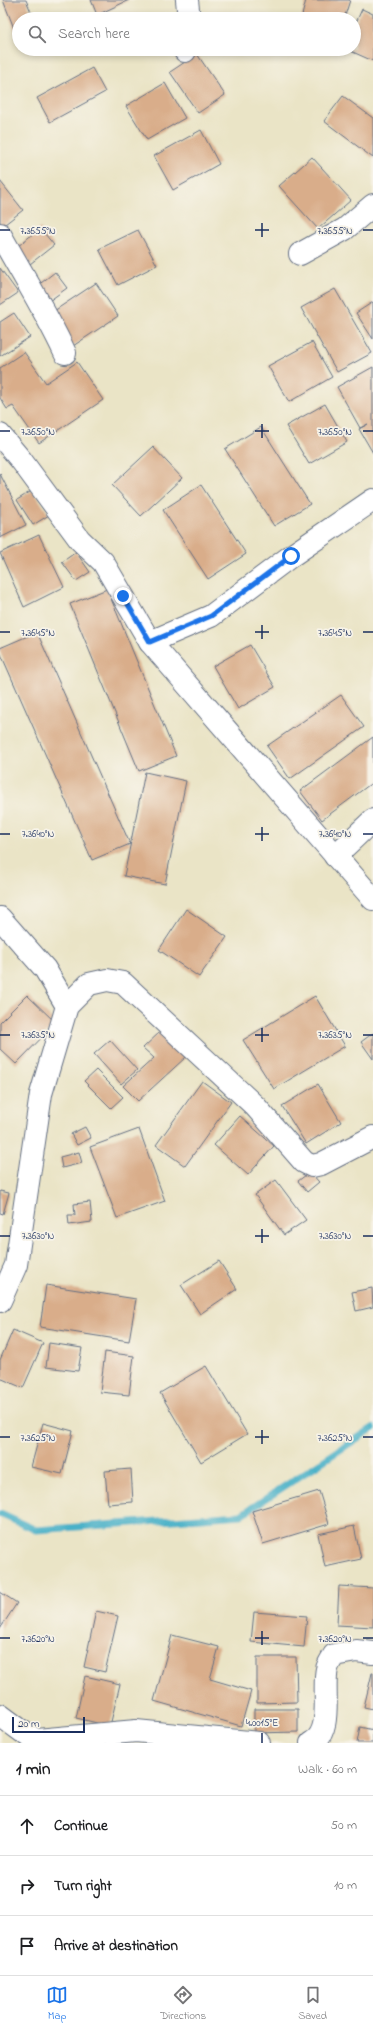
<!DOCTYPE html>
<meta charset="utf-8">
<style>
:root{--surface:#fff;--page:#f6f6f6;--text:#202124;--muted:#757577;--line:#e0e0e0;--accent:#1a73e8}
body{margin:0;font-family:"Indie Flower",sans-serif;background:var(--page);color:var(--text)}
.scale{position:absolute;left:12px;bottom:10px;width:73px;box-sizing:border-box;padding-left:4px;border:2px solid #1b2f5e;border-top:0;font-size:11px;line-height:14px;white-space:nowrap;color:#1b2f5e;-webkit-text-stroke:3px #f7f3e8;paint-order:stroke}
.stop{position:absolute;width:12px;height:12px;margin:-9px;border:3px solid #1a73e8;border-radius:50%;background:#fff}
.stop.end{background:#1a73e8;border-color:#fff;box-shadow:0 1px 4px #0008}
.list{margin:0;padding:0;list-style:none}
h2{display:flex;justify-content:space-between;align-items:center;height:52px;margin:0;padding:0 16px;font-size:17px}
h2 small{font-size:13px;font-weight:400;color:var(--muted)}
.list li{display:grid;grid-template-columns:26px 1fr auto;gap:12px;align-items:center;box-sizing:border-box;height:60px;padding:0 16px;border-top:1px solid var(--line)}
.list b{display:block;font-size:15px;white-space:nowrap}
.list em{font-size:13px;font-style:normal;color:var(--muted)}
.icon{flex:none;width:22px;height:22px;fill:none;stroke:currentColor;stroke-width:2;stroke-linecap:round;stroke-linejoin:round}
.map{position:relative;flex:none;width:373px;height:1743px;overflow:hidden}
.search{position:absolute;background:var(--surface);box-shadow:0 2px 6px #0003;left:12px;right:12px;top:12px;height:44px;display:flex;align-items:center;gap:10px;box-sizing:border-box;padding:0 14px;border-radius:22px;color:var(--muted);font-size:15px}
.sheet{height:232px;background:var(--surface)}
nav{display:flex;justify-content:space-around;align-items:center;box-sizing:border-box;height:56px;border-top:1px solid var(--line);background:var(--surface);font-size:11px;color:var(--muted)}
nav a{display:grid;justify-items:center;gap:2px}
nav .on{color:var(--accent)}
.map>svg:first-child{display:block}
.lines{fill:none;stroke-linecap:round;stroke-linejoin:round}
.stream{stroke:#49b1c8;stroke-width:7}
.building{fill:#d9ad8a}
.minor-casing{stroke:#636e82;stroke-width:24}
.minor{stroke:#fff;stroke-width:22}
.route{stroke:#1a73e8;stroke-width:5}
.ticks{fill:none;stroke:#1b2f5e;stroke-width:1.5}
.ticks-label{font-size:10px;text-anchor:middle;fill:#1b2f5e;stroke:#f7f3e8;stroke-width:3.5;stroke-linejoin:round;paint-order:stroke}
</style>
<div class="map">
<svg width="373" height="1743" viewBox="0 0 373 1743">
<rect width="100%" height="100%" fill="#f7f3e8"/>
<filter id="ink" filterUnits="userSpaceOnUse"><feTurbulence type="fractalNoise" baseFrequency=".025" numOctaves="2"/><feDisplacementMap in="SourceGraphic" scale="8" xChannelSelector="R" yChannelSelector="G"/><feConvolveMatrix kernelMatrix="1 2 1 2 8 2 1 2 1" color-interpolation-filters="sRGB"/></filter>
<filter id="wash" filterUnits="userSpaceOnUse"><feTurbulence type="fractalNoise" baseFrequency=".012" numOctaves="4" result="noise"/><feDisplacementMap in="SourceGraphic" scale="16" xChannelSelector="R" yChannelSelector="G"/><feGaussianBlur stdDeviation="0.9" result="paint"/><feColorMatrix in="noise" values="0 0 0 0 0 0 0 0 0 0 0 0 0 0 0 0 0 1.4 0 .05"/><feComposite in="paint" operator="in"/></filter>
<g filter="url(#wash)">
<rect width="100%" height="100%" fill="#eae4c6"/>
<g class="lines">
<path class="stream" d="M0 1514 36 1530 241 1515 373 1428"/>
</g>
<g id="blocks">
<g class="building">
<path d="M3 0H26L34 19H19V35L17 36Z"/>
<path d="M91 0H129L97 15Z"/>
<path d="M306 0H350L344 19H301Z"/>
<path d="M362 9 373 14V61L346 49H354V27Z"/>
<path d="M197 54 225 95 198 113 170 72Z"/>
<path d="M92 68 105 92 50 122 37 98Z"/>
<path d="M165 83 185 118 147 140 126 106Z"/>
<path d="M343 96 373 118V158L324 121Z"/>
<path d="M201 130 219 164 173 190 154 156Z"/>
<path d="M312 157 351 200 318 229 279 186Z"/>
<path d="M0 181 23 210 0 228Z"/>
<path d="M40 228 54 245 30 264 17 247Z"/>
<path d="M138 230 157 265 118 285 99 249Z"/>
<path d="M0 268 18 293 0 305Z"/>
<path d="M55 272 67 288 38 309 27 294Z"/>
<path d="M96 283 118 316 70 348 48 315Z"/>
<path d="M335 289 372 353 337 372 301 308Z"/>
<path d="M373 302V339L356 313Z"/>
<path d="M14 313 30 337 0 356V322Z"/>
<path d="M312 342 332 377 289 402 268 366Z"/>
<path d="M24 352 46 383 77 362 103 400 39 443 13 406 7 409 0 398V368Z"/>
<path d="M373 367V453L359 429 368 424 360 428 337 387Z"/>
<path d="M325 404 347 442 309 464 286 426Z"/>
<path d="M261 427 310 504 274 526 225 449Z"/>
<path d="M153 447 182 478 141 516 112 485Z"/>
<path d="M0 474 26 525 0 538Z"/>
<path d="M201 485 246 554 208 579 163 510Z"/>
<path d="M33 490 49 515 33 525 17 500Z"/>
<path d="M39 535 64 587 24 607 0 553Z"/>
<path d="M76 552 90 572 76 581 62 562Z"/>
<path d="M107 589 176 756 139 771 70 604Z"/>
<path d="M37 632 130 844 92 860 0 652V648Z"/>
<path d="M250 645 275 687 238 709 213 666Z"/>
<path d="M341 695 364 727 290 779 267 746Z"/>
<path d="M373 737V782L322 820 300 791Z"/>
<path d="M145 772 186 781 165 884 124 876Z"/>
<path d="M186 909 227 937 199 977 159 950Z"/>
<path d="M27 995 56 1023 16 1064 0 1049V1022Z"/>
<path d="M315 996 345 1046 274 1089 243 1040Z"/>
<path d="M161 1031 186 1057 138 1101 123 1086 154 1058 143 1048Z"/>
<path d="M373 1033V1059L361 1042Z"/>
<path d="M110 1040 137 1070 121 1084 94 1054Z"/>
<path d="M96 1070 123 1097 111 1108 84 1081Z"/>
<path d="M202 1081 231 1102 185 1166 156 1145Z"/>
<path d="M318 1084 341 1122 306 1144 282 1106Z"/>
<path d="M240 1116 274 1146 248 1175 214 1145Z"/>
<path d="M85 1127 91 1138 77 1145 71 1134Z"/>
<path d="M139 1129 165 1201 117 1218 90 1147Z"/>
<path d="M79 1152 82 1163 62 1168 60 1157Z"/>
<path d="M310 1172 319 1182 307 1192 298 1181Z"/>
<path d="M276 1180 306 1220 284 1235 255 1195Z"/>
<path d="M0 1191 9 1193 3 1214 0 1213Z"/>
<path d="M90 1202 92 1222 69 1225 68 1215H75L74 1204Z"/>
<path d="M219 1261 237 1289 200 1314 181 1285Z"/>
<path d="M46 1285 136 1299 129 1341 40 1327Z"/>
<path d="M372 1288 373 1307 356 1311 352 1292Z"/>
<path d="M13 1330 43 1343 23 1388 0 1378V1360Z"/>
<path d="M49 1343 82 1348 78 1371 46 1367Z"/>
<path d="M105 1352 134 1356 129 1395 100 1392Z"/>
<path d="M206 1366 247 1434 201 1462 160 1393Z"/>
<path d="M43 1423 73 1431 62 1474 31 1467Z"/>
<path d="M131 1469 133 1502 108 1504 105 1471Z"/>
<path d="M319 1491 329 1524 263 1544 252 1511Z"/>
<path d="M354 1526 361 1559 325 1567 318 1534Z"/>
<path d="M339 1586 373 1588V1627L337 1625Z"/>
<path d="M0 1592 17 1603 0 1629Z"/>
<path d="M96 1611 118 1616 105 1672 84 1667Z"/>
<path d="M254 1612 307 1616 304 1647 251 1642Z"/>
<path d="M172 1635 219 1647 210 1679 251 1691 241 1726 154 1701Z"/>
<path d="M257 1657H296L297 1702 257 1703Z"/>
<path d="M372 1673H373V1709L364 1707Z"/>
<path d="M85 1676 120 1684 110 1726 76 1718Z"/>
<path d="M254 1709H298V1732L254 1733Z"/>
<path d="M360 1727 373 1730V1743H357Z"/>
</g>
</g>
</g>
<g filter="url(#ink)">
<use href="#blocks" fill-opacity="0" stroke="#636e82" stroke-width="1"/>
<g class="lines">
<defs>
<g id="minor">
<path d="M187 0 189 19"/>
<path d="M185 51V49"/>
<path d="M0 234C22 274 46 312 65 353"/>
<path d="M300 254 345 229 373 205"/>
<path d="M0 435 21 460 80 540 103 562 150 642 373 899"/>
<path d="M150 642 211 616 291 556 373 500"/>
<path d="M335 856 373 820"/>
<path d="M0 918 45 969 67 1006"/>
<path d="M0 1301 16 1265 41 1094 67 1006 89 984 107 980 123 983 255 1106 304 1162 312 1166 321 1164 373 1137"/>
<path d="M0 1715 27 1735 37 1740 136 1731 259 1743"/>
<path d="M311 1743C334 1733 322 1688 327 1669 328 1664 332 1659 334 1655L356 1651 373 1653"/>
</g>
</defs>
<use href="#minor" class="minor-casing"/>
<use href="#minor" class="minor"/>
</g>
</g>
<g class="lines" filter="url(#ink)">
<path class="route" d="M123 596 150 642 211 616 291 556"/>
</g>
<path class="ticks" d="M262 223V237M0 230H10M255 230H269M363 230H373M262 424V438M0 431H10M255 431H269M363 431H373M262 625V639M0 632H10M255 632H269M363 632H373M262 827V841M0 834H10M255 834H269M363 834H373M262 1028V1042M0 1035H10M255 1035H269M363 1035H373M262 1229V1243M0 1236H10M255 1236H269M363 1236H373M262 1430V1444M0 1437H10M255 1437H269M363 1437H373M262 1631V1645M0 1638H10M255 1638H269M363 1638H373M262 1733V1743"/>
<g class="ticks-label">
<text x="38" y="234">7.3655°N</text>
<text x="335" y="234">7.3655°N</text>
<text x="38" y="435">7.3650°N</text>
<text x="335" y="435">7.3650°N</text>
<text x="38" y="636">7.3645°N</text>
<text x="335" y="636">7.3645°N</text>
<text x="38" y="837">7.3640°N</text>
<text x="335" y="837">7.3640°N</text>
<text x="38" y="1038">7.3635°N</text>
<text x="335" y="1038">7.3635°N</text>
<text x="38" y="1239">7.3630°N</text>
<text x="335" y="1239">7.3630°N</text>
<text x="38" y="1441">7.3625°N</text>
<text x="335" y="1441">7.3625°N</text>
<text x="38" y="1642">7.3620°N</text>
<text x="335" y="1642">7.3620°N</text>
<text x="262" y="1726">4.0015°E</text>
</g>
</svg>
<div class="scale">20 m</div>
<div class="stop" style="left:291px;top:556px"></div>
<div class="stop end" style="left:123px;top:596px"></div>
<div class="search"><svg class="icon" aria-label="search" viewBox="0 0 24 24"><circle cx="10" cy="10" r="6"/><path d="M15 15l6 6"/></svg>Search here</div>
</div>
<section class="sheet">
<h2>1 min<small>Walk · 60 m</small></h2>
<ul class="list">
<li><svg class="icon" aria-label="ahead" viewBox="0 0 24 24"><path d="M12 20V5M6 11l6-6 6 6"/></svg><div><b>Continue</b></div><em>50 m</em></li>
<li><svg class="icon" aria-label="right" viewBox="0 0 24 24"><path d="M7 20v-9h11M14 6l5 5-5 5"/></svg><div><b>Turn right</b></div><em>10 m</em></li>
<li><svg class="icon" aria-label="arrive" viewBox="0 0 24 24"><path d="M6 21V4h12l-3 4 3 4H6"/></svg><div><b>Arrive at destination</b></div></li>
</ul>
</section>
<nav>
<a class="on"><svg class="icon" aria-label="map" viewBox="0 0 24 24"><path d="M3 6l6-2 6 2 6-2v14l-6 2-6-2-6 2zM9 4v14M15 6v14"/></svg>Map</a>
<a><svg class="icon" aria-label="directions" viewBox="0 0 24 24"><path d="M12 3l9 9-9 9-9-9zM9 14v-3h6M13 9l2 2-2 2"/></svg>Directions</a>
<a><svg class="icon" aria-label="saved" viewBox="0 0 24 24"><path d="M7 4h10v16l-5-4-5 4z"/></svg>Saved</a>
</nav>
